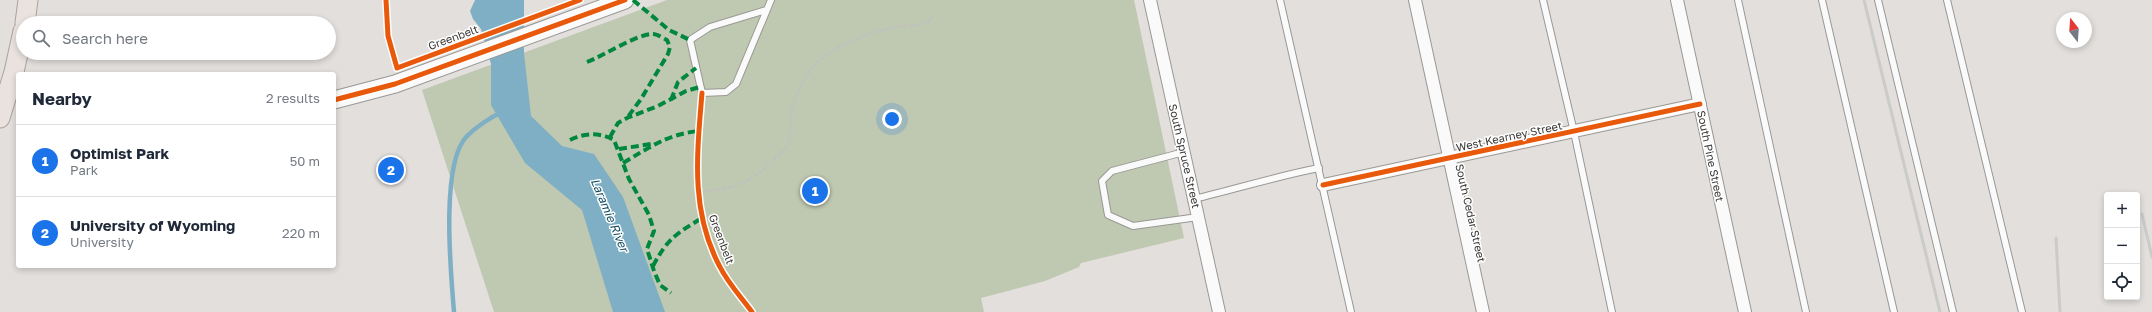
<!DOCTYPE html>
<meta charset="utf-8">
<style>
:root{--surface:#fff;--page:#f6f6f7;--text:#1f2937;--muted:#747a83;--line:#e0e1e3;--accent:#1a73e8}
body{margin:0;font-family:"Golos Text",sans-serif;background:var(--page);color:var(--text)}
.controls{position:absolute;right:12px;bottom:12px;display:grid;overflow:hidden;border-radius:4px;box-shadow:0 2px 6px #0003}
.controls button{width:36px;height:36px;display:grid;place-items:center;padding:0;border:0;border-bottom:1px solid var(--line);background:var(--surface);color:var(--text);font:20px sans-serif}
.compass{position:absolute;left:2056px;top:12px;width:36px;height:36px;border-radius:50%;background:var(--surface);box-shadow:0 2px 6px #0003;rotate:343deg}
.you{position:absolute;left:892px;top:119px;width:14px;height:14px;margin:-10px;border:3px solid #fff;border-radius:50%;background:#1a73e8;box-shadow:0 0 0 6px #1a73e833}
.badge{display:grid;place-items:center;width:26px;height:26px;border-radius:50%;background:var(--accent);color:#fff;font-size:13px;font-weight:700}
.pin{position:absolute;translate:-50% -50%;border:2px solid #fff;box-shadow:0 1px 4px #0006}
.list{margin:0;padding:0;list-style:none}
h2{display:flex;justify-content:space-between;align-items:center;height:52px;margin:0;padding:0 16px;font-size:17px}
h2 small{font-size:13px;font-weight:400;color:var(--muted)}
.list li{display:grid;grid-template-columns:26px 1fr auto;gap:12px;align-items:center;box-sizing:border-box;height:72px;padding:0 16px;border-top:1px solid var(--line)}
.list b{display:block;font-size:15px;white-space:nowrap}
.list p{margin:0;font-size:13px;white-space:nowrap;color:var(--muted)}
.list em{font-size:13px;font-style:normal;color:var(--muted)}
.icon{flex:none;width:22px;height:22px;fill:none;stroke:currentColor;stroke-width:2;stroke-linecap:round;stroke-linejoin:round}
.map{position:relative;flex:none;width:2152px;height:312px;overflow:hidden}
.search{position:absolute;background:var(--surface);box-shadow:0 2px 6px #0003;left:16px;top:16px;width:320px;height:44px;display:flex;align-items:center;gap:10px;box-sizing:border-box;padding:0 14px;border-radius:22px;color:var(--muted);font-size:15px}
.panel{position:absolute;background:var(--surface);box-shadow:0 2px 6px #0003;left:16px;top:72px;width:320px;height:196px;border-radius:4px}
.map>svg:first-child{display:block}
.green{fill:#bfc8b0}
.water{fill:#7fafc4}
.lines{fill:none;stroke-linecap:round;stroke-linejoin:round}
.stream{stroke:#7fafc4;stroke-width:4.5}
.lane-casing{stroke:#999895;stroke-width:8}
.street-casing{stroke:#999895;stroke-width:14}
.secondary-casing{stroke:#999895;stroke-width:19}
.primary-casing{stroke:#ada19b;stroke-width:21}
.path{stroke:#c0c0bf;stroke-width:2.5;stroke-dasharray:3 2;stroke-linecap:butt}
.lane{stroke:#fbfafa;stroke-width:6}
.street{stroke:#fbfafa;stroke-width:12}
.secondary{stroke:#fbfafa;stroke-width:17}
.primary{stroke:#e9e2df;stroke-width:19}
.rail{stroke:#cbcbca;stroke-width:3}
.quiet{stroke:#00873e;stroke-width:4;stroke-dasharray:8 4;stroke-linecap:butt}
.cycleway-casing{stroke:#fff;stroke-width:8}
.cycleway{stroke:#e8590c;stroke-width:5}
.labels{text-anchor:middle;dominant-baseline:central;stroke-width:3;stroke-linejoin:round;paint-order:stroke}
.street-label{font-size:11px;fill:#3c3a38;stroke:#fff}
.water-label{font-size:12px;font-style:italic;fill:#144e64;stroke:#fff}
</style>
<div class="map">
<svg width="2152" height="312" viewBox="0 0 2152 312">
<rect width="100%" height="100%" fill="#e2dfdc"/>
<path class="green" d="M667 0H1134L1184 238 1081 263 1079 267 1045 281 981 298 984 312H494L422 90Z"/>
<path class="water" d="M475 0H524V53L531 116 562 146 594 154 623 197 665 312H613L582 210 525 163 491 105V64L481 29 473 19 470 11Z"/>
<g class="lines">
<path class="stream" d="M454 312C451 274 440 163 467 136 476 127 491 117 502 112"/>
<defs>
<g id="lane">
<path d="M1280 0 1351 312"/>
<path d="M1543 0 1574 132 1612 312"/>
<path d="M1738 0 1806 312"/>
<path d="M1822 0 1894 312"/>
<path d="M1878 0 1953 312"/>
<path d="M1947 0 2022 312"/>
<path d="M766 10 710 27 690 40 702 93 726 92 736 84 771 0"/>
<path d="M1184 152 1112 171 1102 181 1108 215 1133 226 1198 217"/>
<path d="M1194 199C1236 189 1277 176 1319 168"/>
</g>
<g id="street">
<path d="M1150 0 1219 312"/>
<path d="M1415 0 1483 312"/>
<path d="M1677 0 1745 312"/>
<path d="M1323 185 1700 104"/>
</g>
<path id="secondary" d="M334 100 395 84 625 0"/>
<g id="primary">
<path d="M25 23 28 0"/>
<path d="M0 118 14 72 23 31"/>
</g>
</defs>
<use href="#lane" class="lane-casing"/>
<use href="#street" class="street-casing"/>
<use href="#secondary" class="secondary-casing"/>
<use href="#primary" class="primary-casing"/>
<path class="path" d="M698 192C736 188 748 185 776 158 780 154 788 147 789 142 791 133 790 123 791 114 794 96 805 73 819 61 836 46 873 30 896 27 911 25 918 27 931 20L932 15"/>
<use href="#lane" class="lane"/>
<use href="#street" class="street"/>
<use href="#secondary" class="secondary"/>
<use href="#primary" class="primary"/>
<g class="rail">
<path d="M1864 0 1940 312"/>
<path d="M2142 214 2152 257"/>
<path d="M2056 238 2060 312"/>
</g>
<g class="quiet">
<path d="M633 0 669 30 690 40"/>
<path d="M587 62C603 56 639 33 653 34 657 34 663 38 667 40L670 47 668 54 641 99 627 118"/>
<path d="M671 100 678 82 696 68"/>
<path d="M610 137 618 123 627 118 658 106 686 91 700 87"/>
<path d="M570 140C584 133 600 132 614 140L629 179 649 215 654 231 647 249 654 271 660 285 671 293"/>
<path d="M619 149 651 144"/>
<path d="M623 163C650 147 668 134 699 131"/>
<path d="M653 266C668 238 676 234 702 218"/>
</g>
<defs>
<g id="cycleway">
<path d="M386 0 388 36 397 68 580 0"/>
<path d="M702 93C697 154 690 211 720 267 728 283 741 297 752 312"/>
<path d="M334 100 395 84 625 0"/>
<path d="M1323 185 1700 104"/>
</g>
</defs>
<use href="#cycleway" class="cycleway-casing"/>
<use href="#cycleway" class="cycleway"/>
</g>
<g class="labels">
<g class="street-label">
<text transform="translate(453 37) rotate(-20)">Greenbelt</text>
<text transform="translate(1509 136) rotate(-12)">West Kearney Street</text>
<text transform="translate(1185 156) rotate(77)">South Spruce Street</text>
<text transform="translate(1711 156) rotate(78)">South Pine Street</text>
<text transform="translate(1471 213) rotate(77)">South Cedar Street</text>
<text transform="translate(722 239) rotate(69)">Greenbelt</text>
</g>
<g class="water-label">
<text transform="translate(610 215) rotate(67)">Laramie River</text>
</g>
</g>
</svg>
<div class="controls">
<button>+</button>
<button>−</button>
<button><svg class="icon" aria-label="locate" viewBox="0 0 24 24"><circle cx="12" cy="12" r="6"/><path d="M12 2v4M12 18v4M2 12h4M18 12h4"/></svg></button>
</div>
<svg class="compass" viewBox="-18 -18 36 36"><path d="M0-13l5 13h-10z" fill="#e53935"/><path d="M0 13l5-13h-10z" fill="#747a83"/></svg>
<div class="you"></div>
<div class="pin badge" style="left:815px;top:191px">1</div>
<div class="pin badge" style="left:391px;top:170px">2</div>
<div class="search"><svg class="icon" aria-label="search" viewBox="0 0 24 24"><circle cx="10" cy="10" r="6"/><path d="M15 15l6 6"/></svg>Search here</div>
<section class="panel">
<h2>Nearby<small>2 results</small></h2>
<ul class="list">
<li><span class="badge">1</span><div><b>Optimist Park</b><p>Park</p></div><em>50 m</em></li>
<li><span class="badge">2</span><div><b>University of Wyoming</b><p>University</p></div><em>220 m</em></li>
</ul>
</section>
</div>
